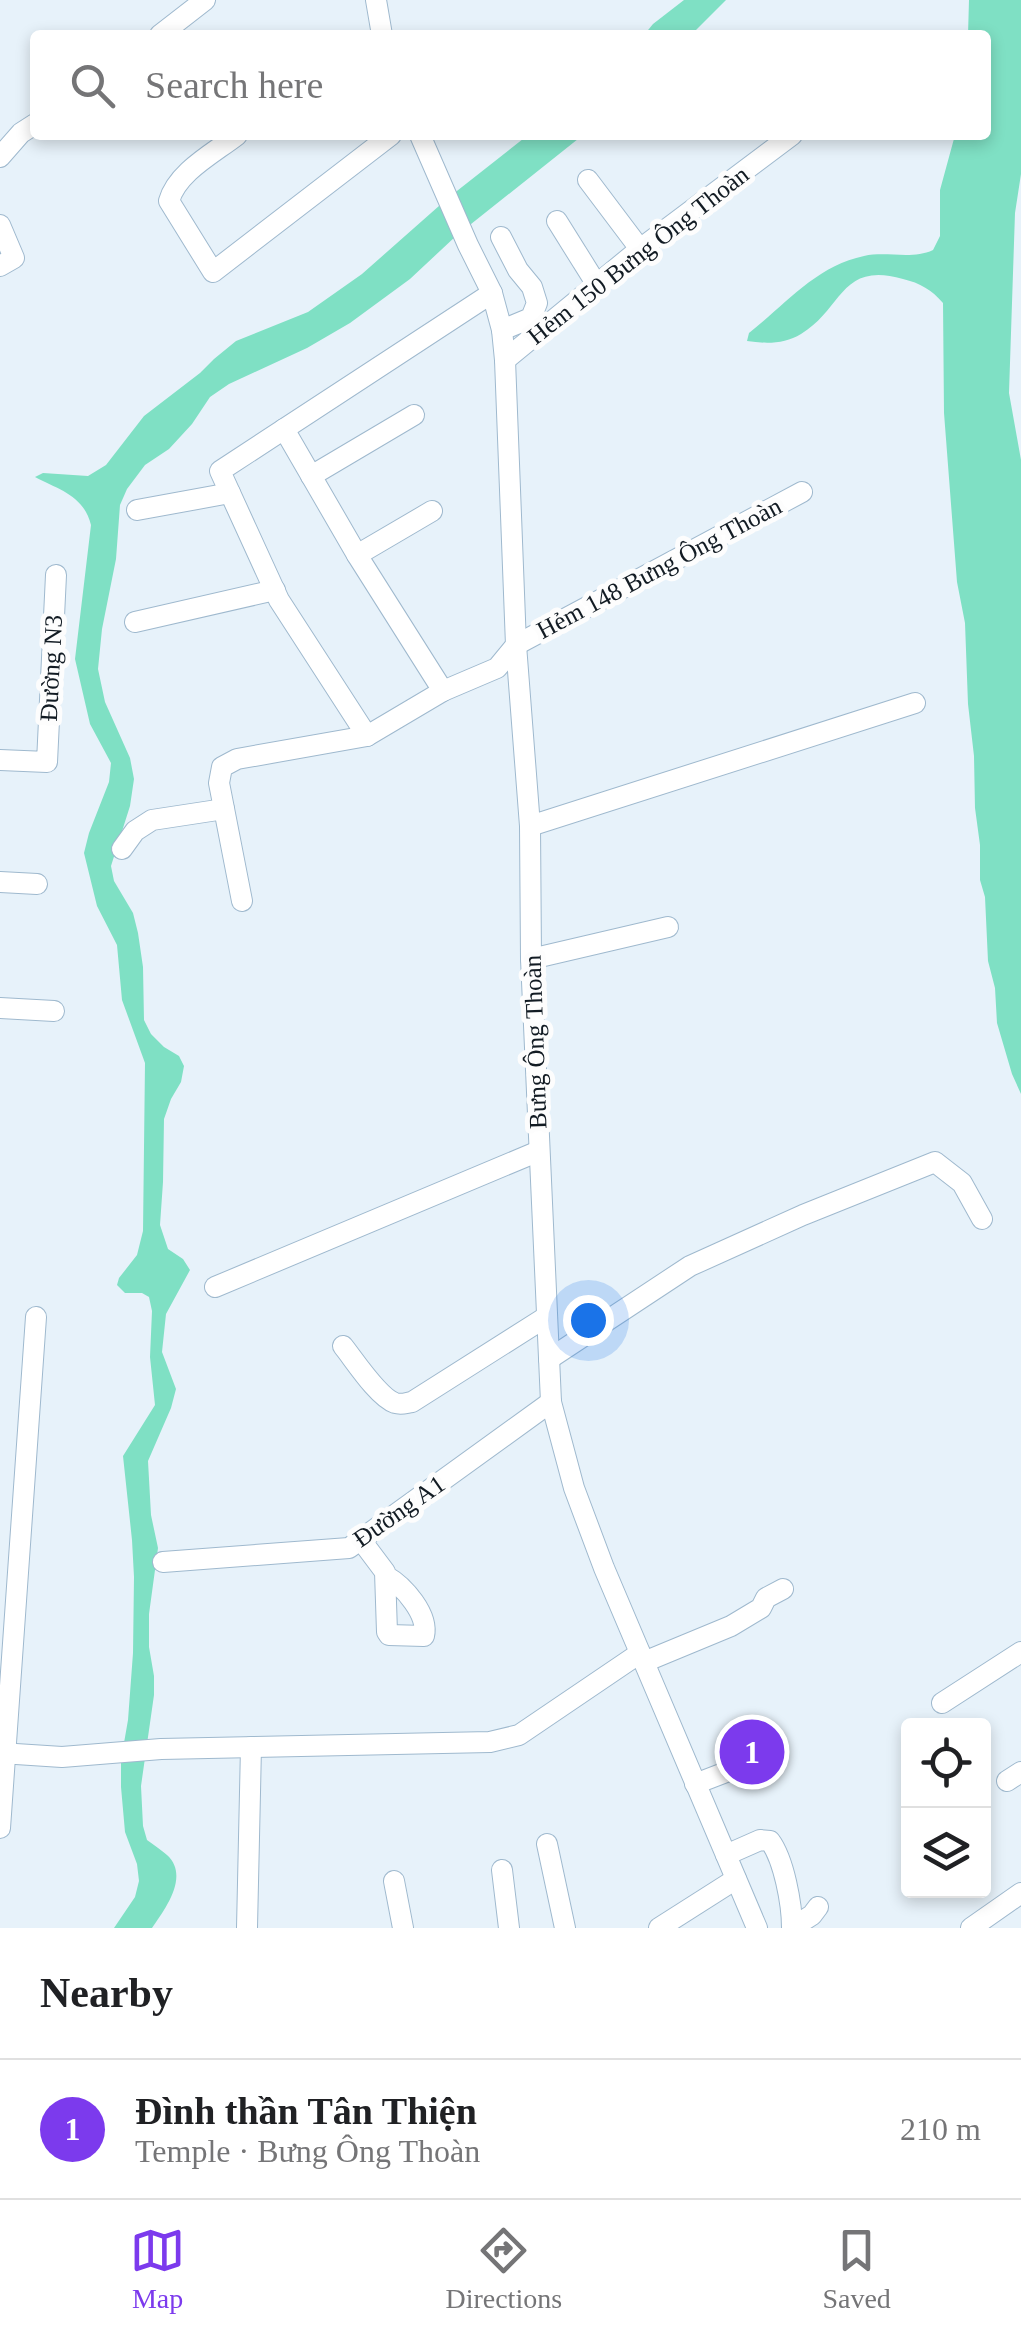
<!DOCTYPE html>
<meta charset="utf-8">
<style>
:root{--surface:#fff;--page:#f6f6f6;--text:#202124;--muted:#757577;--line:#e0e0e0;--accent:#7c3aed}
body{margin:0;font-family:"Times New Roman",serif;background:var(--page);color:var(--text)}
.controls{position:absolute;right:30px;bottom:30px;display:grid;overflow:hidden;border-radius:10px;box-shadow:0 5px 15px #0003}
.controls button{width:90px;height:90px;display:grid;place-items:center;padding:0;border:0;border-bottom:2px solid var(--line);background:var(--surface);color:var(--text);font:50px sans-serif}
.you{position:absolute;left:588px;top:1320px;width:35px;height:35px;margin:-25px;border:8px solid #fff;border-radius:50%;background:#1a73e8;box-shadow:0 0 0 15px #1a73e833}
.badge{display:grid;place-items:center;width:65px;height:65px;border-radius:50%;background:var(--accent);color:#fff;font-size:32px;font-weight:700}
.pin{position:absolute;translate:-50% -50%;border:5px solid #fff;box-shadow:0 2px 10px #0006}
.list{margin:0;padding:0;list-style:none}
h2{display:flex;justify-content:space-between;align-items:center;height:130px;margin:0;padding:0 40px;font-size:42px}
h2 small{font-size:32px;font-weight:400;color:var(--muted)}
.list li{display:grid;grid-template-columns:65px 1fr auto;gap:30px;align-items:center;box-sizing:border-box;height:140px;padding:0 40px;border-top:2px solid var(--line)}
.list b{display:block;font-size:38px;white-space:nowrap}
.list p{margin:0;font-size:32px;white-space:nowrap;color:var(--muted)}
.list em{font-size:32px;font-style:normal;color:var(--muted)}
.icon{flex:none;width:55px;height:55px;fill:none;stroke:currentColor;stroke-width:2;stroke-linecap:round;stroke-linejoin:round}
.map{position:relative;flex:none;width:1021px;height:1928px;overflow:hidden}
.search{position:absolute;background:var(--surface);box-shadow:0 5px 15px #0003;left:30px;right:30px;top:30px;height:110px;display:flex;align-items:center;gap:25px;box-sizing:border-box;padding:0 35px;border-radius:10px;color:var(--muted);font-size:38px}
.sheet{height:270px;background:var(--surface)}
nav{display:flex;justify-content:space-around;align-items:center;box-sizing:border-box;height:140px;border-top:2px solid var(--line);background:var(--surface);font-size:28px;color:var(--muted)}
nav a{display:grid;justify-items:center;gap:5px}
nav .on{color:var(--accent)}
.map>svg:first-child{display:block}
.water{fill:#7fe0c4}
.building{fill:#aeb3d0;stroke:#9095b1;stroke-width:2.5}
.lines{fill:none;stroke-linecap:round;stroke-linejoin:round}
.minor-casing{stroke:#9fb9ce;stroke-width:22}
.minor{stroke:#fff;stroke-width:20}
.labels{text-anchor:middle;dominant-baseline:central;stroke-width:10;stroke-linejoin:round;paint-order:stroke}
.street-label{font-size:25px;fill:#121b23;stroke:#fdfdfd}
</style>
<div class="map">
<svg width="1021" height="1928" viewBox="0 0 1021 1928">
<rect width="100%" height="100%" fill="#e7f2fa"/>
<g class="water">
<path d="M684 0H726L691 35H644L653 24Z"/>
<path d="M969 0H1021V174L1015 213 1009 393 1021 460V1094L1012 1074 997 1023 995 988 988 961 985 897 980 880V845L975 808 974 756 968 704 965 623 957 582 944 413 943 303C932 290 920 283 903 279 840 261 843 309 801 334 785 344 766 344 747 341L749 333C786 304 816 266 864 256 887 251 912 260 933 250L940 236V190L955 135H986V35H968Z"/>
<path d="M528 135H583L456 236 410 279 350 323 307 348 229 384 210 397 192 424 169 449 145 465 127 489 120 505 116 559 102 629 98 669 105 702 130 758 134 779 130 806 111 866 114 881 133 913 138 933 143 967 144 1020 151 1034 164 1047 179 1056 184 1066 181 1082 171 1099 164 1119 163 1182 160 1225 168 1249 183 1259 190 1270 166 1314 162 1352 176 1389 171 1408 148 1461 151 1515 158 1548 149 1614V1647L154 1676V1695L141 1786 143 1826 147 1840C154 1845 161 1850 167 1855 190 1876 165 1909 152 1928H114L135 1897 139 1881 137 1864 125 1832 121 1787V1760L128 1720 133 1653 134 1577 132 1540 123 1456 155 1405 150 1357 152 1311 149 1297 142 1293H125L117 1285 119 1278 137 1255 143 1231 145 1063 122 1000 117 945 97 906 84 853 89 833 109 782 111 763 90 724 75 659 91 525C84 496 60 490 35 477L43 473 88 476 106 465 144 416 200 373 214 359 236 341 308 312 362 274 448 198Z"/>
</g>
<path class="building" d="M748 1720 781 1767 756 1784 747 1772 746 1763 736 1756 723 1737Z"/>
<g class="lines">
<defs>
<g id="minor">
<path d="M376 0 382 35"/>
<path d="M160 35 205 0"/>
<path d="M237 135C214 153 177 172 169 201L213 272 391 135"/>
<path d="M420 135 468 245 492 293 502 330 505 360 516 645 530 826 531 959 551 1402 574 1488 604 1568 757 1928"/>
<path d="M0 157 21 133 35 124"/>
<path d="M588 180 640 249"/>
<path d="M557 221 597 285"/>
<path d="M0 225 14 258 0 266"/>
<path d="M501 237 518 270 532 287 537 303 531 318 502 330"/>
<path d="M505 360 640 249 792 135"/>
<path d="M284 429 357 555 443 691"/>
<path d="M311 476 414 415"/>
<path d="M137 510 230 493"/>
<path d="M357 555 432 511"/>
<path d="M135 622 275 590"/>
<path d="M367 736 279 600 220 471 492 293"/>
<path d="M0 760 47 762 56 575"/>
<path d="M530 826 915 703"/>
<path d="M122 849 135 831 152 820 224 809"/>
<path d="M0 882 37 884"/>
<path d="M242 901 219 783 222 767 237 759 367 736 443 691 497 668 516 645 802 492"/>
<path d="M531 959 668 927"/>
<path d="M0 1008 54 1011"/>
<path d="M215 1287 539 1151"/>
<path d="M343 1346C355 1361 378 1397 395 1403 402 1405 405 1403 412 1402L546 1317"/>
<path d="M549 1359 690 1266 803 1215 935 1162 962 1183 982 1219"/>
<path d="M361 1540 385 1572 387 1632 389 1635 424 1636C429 1615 404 1586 386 1576"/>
<path d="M163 1562 349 1548 551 1402"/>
<path d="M644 1662 731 1626 761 1608 766 1598 783 1589"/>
<path d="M942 1703 1021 1652"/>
<path d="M0 1753 62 1757 161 1749 490 1742 519 1735 640 1653"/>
<path d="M1007 1781 1021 1772"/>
<path d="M695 1784 734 1769"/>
<path d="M0 1828 36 1317"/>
<path d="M547 1844 565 1928"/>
<path d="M726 1855 760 1840 770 1841C784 1860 792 1904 792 1928"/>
<path d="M502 1870 509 1928"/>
<path d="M394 1881 403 1928"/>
<path d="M247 1928 251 1747"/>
<path d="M659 1928 736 1879"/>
<path d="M792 1928 812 1915 818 1907"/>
<path d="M971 1928 1021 1893"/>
</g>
</defs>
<use href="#minor" class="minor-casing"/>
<use href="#minor" class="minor"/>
</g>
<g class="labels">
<g class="street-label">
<text transform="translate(638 255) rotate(-38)">Hẻm 150 Bưng Ông Thoàn</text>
<text transform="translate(659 568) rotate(-28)">Hẻm 148 Bưng Ông Thoàn</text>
<text transform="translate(51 668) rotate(-87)">Đường N3</text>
<text transform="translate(535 1042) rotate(-92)">Bưng Ông Thoàn</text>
<text transform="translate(399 1511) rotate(-35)">Đường A1</text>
</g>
</g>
</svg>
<div class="controls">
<button><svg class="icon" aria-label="locate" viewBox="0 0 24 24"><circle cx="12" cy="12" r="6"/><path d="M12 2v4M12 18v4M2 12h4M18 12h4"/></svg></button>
<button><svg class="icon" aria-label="layers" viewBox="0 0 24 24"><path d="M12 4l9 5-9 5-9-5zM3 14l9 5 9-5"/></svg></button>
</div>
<div class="you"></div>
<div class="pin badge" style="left:752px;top:1752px">1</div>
<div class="search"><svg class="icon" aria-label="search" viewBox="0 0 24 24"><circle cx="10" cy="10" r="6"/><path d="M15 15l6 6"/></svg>Search here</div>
</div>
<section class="sheet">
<h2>Nearby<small></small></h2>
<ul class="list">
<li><span class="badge">1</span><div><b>Đình thần Tân Thiện</b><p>Temple · Bưng Ông Thoàn</p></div><em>210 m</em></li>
</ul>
</section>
<nav>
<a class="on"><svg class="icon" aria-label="map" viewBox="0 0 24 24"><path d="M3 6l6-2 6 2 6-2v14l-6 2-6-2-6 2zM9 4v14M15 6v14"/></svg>Map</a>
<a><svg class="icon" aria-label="directions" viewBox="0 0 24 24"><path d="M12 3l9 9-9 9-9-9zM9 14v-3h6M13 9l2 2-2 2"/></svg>Directions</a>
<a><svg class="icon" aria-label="saved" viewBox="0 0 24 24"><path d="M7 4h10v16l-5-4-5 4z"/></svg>Saved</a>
</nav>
